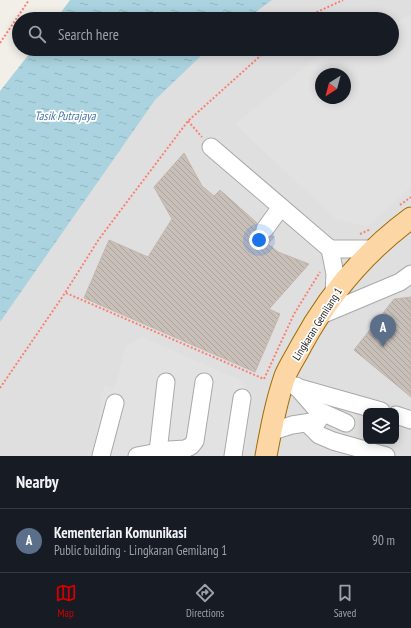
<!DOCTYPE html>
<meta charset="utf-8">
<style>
:root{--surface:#171b24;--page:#242831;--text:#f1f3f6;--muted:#9ea1a6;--line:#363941;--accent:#d40000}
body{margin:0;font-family:"PT Sans Narrow",sans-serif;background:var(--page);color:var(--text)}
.controls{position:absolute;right:12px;bottom:12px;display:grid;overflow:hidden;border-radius:8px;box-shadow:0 2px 10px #0003}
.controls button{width:36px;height:36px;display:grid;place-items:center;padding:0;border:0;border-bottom:1px solid var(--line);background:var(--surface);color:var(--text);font:20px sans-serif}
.compass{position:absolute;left:315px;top:68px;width:36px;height:36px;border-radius:50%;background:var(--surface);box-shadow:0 2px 10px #0003;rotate:216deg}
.you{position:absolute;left:259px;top:240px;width:14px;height:14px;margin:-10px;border:3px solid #fff;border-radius:50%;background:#1a73e8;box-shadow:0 0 0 6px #1a73e833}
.badge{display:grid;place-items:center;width:26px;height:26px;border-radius:50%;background:var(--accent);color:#fff;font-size:13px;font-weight:700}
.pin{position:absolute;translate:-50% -33px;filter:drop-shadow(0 1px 2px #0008)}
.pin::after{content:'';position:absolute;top:21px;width:14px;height:12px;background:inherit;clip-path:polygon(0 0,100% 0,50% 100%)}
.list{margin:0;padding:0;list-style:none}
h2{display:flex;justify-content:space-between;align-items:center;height:52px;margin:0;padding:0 16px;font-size:17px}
h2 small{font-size:13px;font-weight:400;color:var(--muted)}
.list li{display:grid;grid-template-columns:26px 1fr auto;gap:12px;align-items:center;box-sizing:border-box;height:64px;padding:0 16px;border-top:1px solid var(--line)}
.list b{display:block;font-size:15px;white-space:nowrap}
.list p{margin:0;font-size:13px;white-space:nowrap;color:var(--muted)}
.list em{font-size:13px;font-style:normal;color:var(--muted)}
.icon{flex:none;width:22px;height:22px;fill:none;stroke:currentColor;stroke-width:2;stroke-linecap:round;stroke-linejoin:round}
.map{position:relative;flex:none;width:411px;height:456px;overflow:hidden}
.search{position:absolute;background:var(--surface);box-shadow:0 2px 10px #0003;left:12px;right:12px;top:12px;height:44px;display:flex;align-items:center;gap:10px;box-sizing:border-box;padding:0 14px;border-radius:22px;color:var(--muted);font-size:15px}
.sheet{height:116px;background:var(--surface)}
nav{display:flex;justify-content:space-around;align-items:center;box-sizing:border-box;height:56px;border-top:1px solid var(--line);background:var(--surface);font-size:11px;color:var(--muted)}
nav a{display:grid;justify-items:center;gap:2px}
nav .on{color:var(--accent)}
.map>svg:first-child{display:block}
.residential{fill:#e0dfdf;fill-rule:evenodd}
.parking{fill:#e2e2e2;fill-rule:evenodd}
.water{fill:url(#water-ripples)}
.building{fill:url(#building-back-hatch);stroke:#c4b6ab}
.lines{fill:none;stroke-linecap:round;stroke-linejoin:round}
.minor-casing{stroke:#a9a9a9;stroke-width:19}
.major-casing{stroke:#a06b00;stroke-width:23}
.path{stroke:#fa8072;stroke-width:2;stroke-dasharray:2 2;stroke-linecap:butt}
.minor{stroke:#fff;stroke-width:17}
.major{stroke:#fcd6a4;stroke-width:21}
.labels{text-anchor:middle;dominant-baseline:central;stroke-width:3.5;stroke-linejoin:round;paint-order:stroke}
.street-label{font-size:11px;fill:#222;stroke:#fff}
.water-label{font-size:12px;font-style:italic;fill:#4a7aab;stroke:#fff}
</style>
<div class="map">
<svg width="411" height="456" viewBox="0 0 411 456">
<defs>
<pattern id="water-ripples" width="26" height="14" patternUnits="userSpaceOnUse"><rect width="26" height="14" fill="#aad3df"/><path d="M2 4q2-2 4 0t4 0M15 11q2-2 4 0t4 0" fill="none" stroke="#92b5bf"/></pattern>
<pattern id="building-back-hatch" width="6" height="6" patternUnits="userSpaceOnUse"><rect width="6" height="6" fill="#c7bfb8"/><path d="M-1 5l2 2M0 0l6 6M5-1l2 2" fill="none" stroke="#aba49e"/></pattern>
</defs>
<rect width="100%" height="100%" fill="#f2efe9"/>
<path class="residential" d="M213 0H411V456H0V269L167 49H392V19H195ZM321 74H345V98H321ZM366 411H396V441H366Z"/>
<g class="parking">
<path d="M411 15V187L368 226 337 220 235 124 324 51 329 49H392V23ZM321 74H345V98H321Z"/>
<path d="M142 337 240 380 252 398 244 456H93L104 385 114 389 126 346Z"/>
</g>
<g class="water">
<path d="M70 0H272L246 19H56Z"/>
<path d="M33 49H208L155 100 0 322V91Z"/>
</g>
<g class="building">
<path d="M184 153 202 186 214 196 220 190 257 223 255 228 259 237 264 239 272 236 274 237 268 244 278 252 309 264 269 309 280 314 255 372 84 298 109 240 148 257 172 219 154 187Z"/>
<path d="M411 297V397L354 350 394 299Z"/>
</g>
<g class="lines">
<defs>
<g id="minor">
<path d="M211 147 330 249 335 274 334 294"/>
<path d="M265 229 281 207"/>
<path d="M330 249H374"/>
<path d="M319 316 400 282 411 274"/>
<path d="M296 386 317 410 346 423"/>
<path d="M296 387 381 411"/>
<path d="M396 415 411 420"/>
<path d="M307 423 319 435 333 441 386 456"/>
<path d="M270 432 292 425 318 421"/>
<path d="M158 452 166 382"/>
<path d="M101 456 115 403"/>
<path d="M137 456 169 450 185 449 191 446 195 441 204 382"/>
<path d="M233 456 242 398"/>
</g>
<path id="major" d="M266 456C271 429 276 402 285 376 289 366 296 356 301 346 328 296 365 252 411 218"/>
</defs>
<use href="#minor" class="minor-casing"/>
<use href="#major" class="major-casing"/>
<g class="path">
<path d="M302 19 343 0"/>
<path d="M0 43 29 0"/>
<path d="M188 121 202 137"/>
<path d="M400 205 411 197"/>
<path d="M360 234 371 229"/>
<path d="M66 293 264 379 294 314 320 272"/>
<path d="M0 388 63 296 99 239 188 121 268 49"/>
</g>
<use href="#minor" class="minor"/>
<use href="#major" class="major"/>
</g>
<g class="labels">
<g class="street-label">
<text transform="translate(317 324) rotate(-58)">Lingkaran Gemilang 1</text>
</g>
<g class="water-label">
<text x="65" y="115">Tasik Putrajaya</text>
</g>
</g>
</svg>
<div class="controls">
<button><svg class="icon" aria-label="layers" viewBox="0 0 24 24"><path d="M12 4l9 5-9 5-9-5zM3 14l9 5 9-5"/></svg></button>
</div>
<svg class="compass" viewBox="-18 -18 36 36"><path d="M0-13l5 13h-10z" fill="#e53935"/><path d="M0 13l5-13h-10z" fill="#9ea1a6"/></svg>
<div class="you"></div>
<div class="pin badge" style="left:383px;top:347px;background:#5c6f8a">A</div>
<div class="search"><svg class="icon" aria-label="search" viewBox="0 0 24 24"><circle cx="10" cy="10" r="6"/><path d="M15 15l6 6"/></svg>Search here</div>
</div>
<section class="sheet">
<h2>Nearby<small></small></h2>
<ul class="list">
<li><span class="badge" style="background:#5c6f8a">A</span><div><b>Kementerian Komunikasi</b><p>Public building · Lingkaran Gemilang 1</p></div><em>90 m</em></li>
</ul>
</section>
<nav>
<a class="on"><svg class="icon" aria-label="map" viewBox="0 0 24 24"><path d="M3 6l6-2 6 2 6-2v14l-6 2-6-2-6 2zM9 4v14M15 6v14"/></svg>Map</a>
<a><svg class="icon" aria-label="directions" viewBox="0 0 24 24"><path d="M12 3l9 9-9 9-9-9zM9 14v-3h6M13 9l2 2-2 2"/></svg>Directions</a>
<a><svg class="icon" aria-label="saved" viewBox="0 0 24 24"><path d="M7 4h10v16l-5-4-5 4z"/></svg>Saved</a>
</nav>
